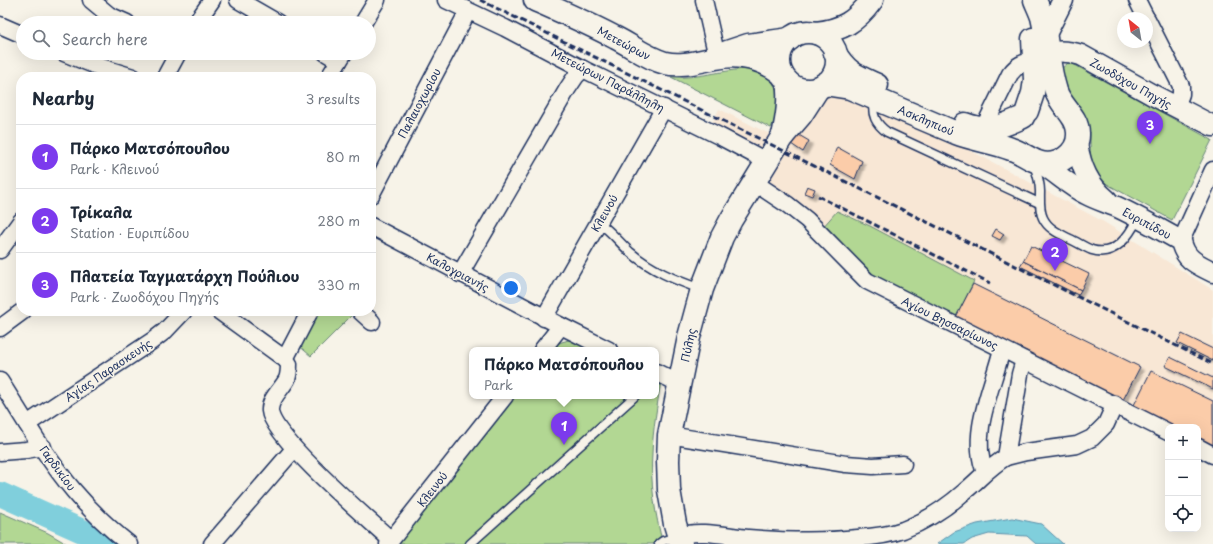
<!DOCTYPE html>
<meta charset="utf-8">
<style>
:root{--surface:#fff;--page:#f6f6f7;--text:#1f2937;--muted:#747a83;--line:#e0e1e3;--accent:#7c3aed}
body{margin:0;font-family:"Playpen Sans",sans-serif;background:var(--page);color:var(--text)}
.controls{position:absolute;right:12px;bottom:12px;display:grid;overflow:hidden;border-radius:8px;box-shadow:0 4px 16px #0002}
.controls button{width:36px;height:36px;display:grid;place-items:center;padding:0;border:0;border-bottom:1px solid var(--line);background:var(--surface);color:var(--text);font:20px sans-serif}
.compass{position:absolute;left:1117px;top:12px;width:36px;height:36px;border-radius:50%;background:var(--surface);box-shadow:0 4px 16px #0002;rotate:329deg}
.you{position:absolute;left:511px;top:288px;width:14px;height:14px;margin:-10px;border:3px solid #fff;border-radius:50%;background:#1a73e8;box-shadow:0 0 0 6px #1a73e833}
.badge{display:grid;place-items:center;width:26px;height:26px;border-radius:50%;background:var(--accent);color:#fff;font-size:13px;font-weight:700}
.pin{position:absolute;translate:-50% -33px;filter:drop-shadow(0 1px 2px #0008)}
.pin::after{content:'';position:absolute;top:21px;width:14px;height:12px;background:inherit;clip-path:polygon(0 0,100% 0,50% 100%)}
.popup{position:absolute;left:469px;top:347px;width:190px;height:52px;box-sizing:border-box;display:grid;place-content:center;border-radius:8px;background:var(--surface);filter:drop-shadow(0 1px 3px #0005);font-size:13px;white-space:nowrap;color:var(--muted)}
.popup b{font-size:15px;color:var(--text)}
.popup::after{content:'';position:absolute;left:50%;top:100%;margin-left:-8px;border:8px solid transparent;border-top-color:var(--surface)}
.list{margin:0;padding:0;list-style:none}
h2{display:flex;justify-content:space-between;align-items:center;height:52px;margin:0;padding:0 16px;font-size:17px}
h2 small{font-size:13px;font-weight:400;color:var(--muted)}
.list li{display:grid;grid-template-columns:26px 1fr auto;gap:12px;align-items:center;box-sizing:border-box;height:64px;padding:0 16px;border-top:1px solid var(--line)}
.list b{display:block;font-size:15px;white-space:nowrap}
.list p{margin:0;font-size:13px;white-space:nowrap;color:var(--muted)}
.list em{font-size:13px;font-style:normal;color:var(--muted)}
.icon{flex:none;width:22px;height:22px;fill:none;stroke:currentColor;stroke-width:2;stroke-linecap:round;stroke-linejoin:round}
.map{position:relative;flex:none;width:1213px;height:544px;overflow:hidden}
.search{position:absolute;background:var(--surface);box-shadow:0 4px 16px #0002;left:16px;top:16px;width:360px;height:44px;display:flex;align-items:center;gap:10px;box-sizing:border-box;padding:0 14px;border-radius:22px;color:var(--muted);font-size:15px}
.panel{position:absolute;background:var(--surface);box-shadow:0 4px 16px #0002;left:16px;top:72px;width:360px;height:244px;border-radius:16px}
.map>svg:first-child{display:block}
.built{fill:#f8e7d5}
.green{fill:#b2d793;stroke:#668378}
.water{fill:#80cfdc;stroke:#588faa}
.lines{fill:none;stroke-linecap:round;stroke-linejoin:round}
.river{stroke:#80cfdc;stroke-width:24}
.building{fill:#fbcca9;stroke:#1b2f5e;filter:url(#shadow)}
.service-casing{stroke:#1b2f5e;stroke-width:11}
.minor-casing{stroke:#1b2f5e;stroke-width:19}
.tertiary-casing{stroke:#1b2f5e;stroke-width:23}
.secondary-casing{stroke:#1b2f5e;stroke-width:25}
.primary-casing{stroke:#1b2f5e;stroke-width:25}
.service{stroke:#f7f3e8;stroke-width:8}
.minor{stroke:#f7f3e8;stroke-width:16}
.tertiary{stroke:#f7f3e8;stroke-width:20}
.secondary{stroke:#f7f3e8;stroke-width:22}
.primary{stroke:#f7f3e8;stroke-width:22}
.rail{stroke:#1b2f5e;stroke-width:3;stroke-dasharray:6 3;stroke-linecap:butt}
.labels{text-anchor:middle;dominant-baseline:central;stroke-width:3;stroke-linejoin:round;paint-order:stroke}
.street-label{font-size:11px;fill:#1b2f5e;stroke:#f7f3e8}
</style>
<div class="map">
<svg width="1213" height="544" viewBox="0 0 1213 544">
<defs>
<filter id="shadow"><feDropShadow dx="3.5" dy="3.5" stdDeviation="1" flood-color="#0004"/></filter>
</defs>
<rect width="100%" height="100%" fill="#f7f3e8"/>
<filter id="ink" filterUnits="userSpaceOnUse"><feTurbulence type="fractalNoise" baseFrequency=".025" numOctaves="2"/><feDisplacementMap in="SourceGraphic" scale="8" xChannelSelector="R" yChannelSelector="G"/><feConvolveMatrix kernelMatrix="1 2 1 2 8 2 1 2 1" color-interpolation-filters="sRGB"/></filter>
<g filter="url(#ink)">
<path class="built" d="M831 93 902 117 979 155 1104 222 1213 290V449L1198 427H1169L861 271 771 188 767 177 777 163 710 127 719 109 788 143 821 95Z"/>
<g class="green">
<path d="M1068 63 1073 64 1212 140 1172 220 1107 184C1102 179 1097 174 1094 167 1087 153 1093 136 1087 121 1083 109 1072 102 1066 90 1063 84 1063 76 1061 69Z"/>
<path d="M747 69C755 72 762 74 768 78 784 91 778 113 771 128L671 77C698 79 721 70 747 69Z"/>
<path d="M837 211 870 226 974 281 956 317 864 270 822 228Z"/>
<path d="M318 311H352L354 313 311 356 298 345Z"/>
<path d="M572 339 594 350H550L555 344Z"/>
<path d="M656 380 661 382C657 406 653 429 652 453 650 482 655 515 663 544H397L514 396H656Z"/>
<path d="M0 512 48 533 67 544H0Z"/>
</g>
<path class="water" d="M1012 518 1041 524 1063 544H1036L1027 536 989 534 972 539 964 544H937L954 532 977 524Z"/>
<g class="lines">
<path class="river" d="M0 494 111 544"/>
</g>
<g class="building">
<path d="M797 134 809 141 803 152 791 144Z"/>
<path d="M837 147 862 161 855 179 830 165Z"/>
<path d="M807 186 815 189 812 196 804 193Z"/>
<path d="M996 229 1004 234 1000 240 992 236Z"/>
<path d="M1031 246 1089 274 1081 290 1023 261Z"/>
<path d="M1023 261 1081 290 1078 295 1020 266Z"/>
<path d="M973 284 1140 367 1123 400 956 317Z"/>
<path d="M1182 334 1213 349V361L1177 343Z"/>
<path d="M1170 357 1213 378V389L1165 366Z"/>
<path d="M1151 371 1213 401V447L1198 440V427H1170L1132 409Z"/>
</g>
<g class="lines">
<defs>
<g id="service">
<path d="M874 100C871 115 876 124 887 132L1039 203"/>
<path d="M1034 164C1037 173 1040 182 1040 191 1040 201 1039 210 1043 218 1048 229 1060 234 1070 239 1077 242 1084 247 1092 250 1115 257 1129 236 1138 218"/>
<path d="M599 223C611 231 619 242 630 252 651 270 675 280 701 289"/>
<path d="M470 544 635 396"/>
<path d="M659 544 663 541 679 536"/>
</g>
<g id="minor">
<path d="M91 0 109 15 127 23"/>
<path d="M238 0 278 23"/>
<path d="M446 0 505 28 583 69 719 136 768 162"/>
<path d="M704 0 717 57"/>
<path d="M1137 0 1146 18"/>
<path d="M1147 19 1181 86V94L1176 107"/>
<path d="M196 23 212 0"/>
<path d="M363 23 377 0"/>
<path d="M0 25 23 35"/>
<path d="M64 53 94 65 133 77"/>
<path d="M326 53 339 61"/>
<path d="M165 77 178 53"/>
<path d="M329 77 344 53"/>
<path d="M983 129 1010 74C1017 65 1023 62 1034 61"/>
<path d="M755 183 788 205 807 220 867 281 1168 432"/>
<path d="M371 195 468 11"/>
<path d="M371 226 561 326 609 350"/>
<path d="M1181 241 1213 170"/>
<path d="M0 250 21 221"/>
<path d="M460 274 568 88 576 76 583 69"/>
<path d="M219 311 285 359 289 364C289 369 289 374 287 379 282 389 269 399 270 411 272 437 368 519 391 540"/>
<path d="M360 311 372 322"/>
<path d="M544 318 664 108"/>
<path d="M0 328 23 311"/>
<path d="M542 350 561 326"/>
<path d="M285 359 310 311"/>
<path d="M656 372 680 384"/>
<path d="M0 381C23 417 46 458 74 491 90 510 109 528 129 544"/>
<path d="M27 424 152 341 165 331 184 311"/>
<path d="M669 435 846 464 873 466 903 464"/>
<path d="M1198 447 1213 455"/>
<path d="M0 452 26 450 43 447"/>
<path d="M1006 457 1026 452 1077 445 1092 438 1106 424 1115 404"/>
<path d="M985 472C969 434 993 387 1002 349"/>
<path d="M679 536C698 529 727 536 748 538 785 541 821 542 858 538 872 537 889 535 903 530 926 521 946 508 964 492 980 479 988 468 1006 457L1020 374 1024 360"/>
<path d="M212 544 294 449"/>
<path d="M388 544 505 396"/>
</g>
<g id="tertiary">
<path d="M1045 36 1063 0"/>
<path d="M1047 53C1059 50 1069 51 1081 55L1151 94 1213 126"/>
<path d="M1077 144C1081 166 1088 185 1107 200"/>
<path d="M1040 163C1056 172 1069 186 1086 194 1095 199 1105 202 1115 206 1137 216 1159 229 1181 241 1185 260 1197 264 1213 272"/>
</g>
<g id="secondary">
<path d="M535 0C562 12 590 24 616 38 632 46 647 58 665 63 682 67 699 61 716 58 739 53 764 59 782 74"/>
<path d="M727 52 748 45 790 39"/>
</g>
<g id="primary">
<circle cx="808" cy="61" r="29"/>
<path d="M816 33C842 30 856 22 872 0"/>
<path d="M835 53C847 73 857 76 877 85"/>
<path d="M824 84 850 88 956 133C974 140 993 142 1011 149 1021 152 1029 159 1038 162 1057 169 1079 153 1078 133 1078 116 1061 107 1056 91 1048 66 1048 42 1042 17 1040 11 1037 5 1035 0"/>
<path d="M1027 111 1033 93 1035 80 1033 39"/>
<path d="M965 124C990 133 1000 127 1023 117"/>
<path d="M783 136C787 117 790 100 787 81"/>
<path d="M681 544 675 524 669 490 668 461 669 435 689 337 702 289 722 237 731 220 782 137 801 115 819 87"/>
</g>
</defs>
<use href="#service" class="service-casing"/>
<use href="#minor" class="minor-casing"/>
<use href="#tertiary" class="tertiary-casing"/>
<use href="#secondary" class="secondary-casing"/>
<use href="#primary" class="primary-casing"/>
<use href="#service" class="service"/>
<use href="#minor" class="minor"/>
<use href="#tertiary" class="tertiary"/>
<use href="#secondary" class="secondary"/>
<use href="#primary" class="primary"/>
<g class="rail">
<path d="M480 0 1213 364"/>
<path d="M818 196 990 283"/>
</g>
</g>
</g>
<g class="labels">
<g class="street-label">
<text transform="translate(624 43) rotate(28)">Μετεώρων</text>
<text transform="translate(608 80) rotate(27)">Μετεώρων Παράλληλη</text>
<text transform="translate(1131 83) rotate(29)">Ζωοδόχου Πηγής</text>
<text transform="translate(419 103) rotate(-62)">Παλαιοχωρίου</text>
<text transform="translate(926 120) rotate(23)">Ασκληπιού</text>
<text transform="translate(604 213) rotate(-60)">Κλεινού</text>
<text transform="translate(1147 223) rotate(28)">Ευριπίδου</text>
<text transform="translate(458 272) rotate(28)">Καλογριανής</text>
<text transform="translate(950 323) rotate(26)">Αγίου Βησσαρίωνος</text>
<text transform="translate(688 345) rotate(-78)">Πύλης</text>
<text transform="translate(108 370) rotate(-34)">Αγίας Παρασκευής</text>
<text transform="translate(58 468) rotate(54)">Γαρδικίου</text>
<text transform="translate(432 489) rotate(-52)">Κλεινού</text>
</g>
</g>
</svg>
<div class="controls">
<button>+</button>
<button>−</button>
<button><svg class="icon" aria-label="locate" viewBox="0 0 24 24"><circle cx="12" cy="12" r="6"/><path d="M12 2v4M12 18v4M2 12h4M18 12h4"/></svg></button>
</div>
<svg class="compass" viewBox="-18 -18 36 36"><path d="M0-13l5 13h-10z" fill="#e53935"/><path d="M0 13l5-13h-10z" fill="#747a83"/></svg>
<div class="you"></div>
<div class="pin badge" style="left:564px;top:445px">1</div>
<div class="popup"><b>Πάρκο Ματσόπουλου</b>Park</div>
<div class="pin badge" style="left:1055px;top:271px">2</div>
<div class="pin badge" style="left:1150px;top:144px">3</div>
<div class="search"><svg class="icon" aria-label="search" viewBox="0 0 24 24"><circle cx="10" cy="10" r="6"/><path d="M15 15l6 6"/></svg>Search here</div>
<section class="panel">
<h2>Nearby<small>3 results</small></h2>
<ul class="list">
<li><span class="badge">1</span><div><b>Πάρκο Ματσόπουλου</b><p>Park · Κλεινού</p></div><em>80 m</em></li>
<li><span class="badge">2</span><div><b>Τρίκαλα</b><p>Station · Ευριπίδου</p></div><em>280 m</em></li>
<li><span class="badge">3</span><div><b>Πλατεία Ταγματάρχη Πούλιου</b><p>Park · Ζωοδόχου Πηγής</p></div><em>330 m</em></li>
</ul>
</section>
</div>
